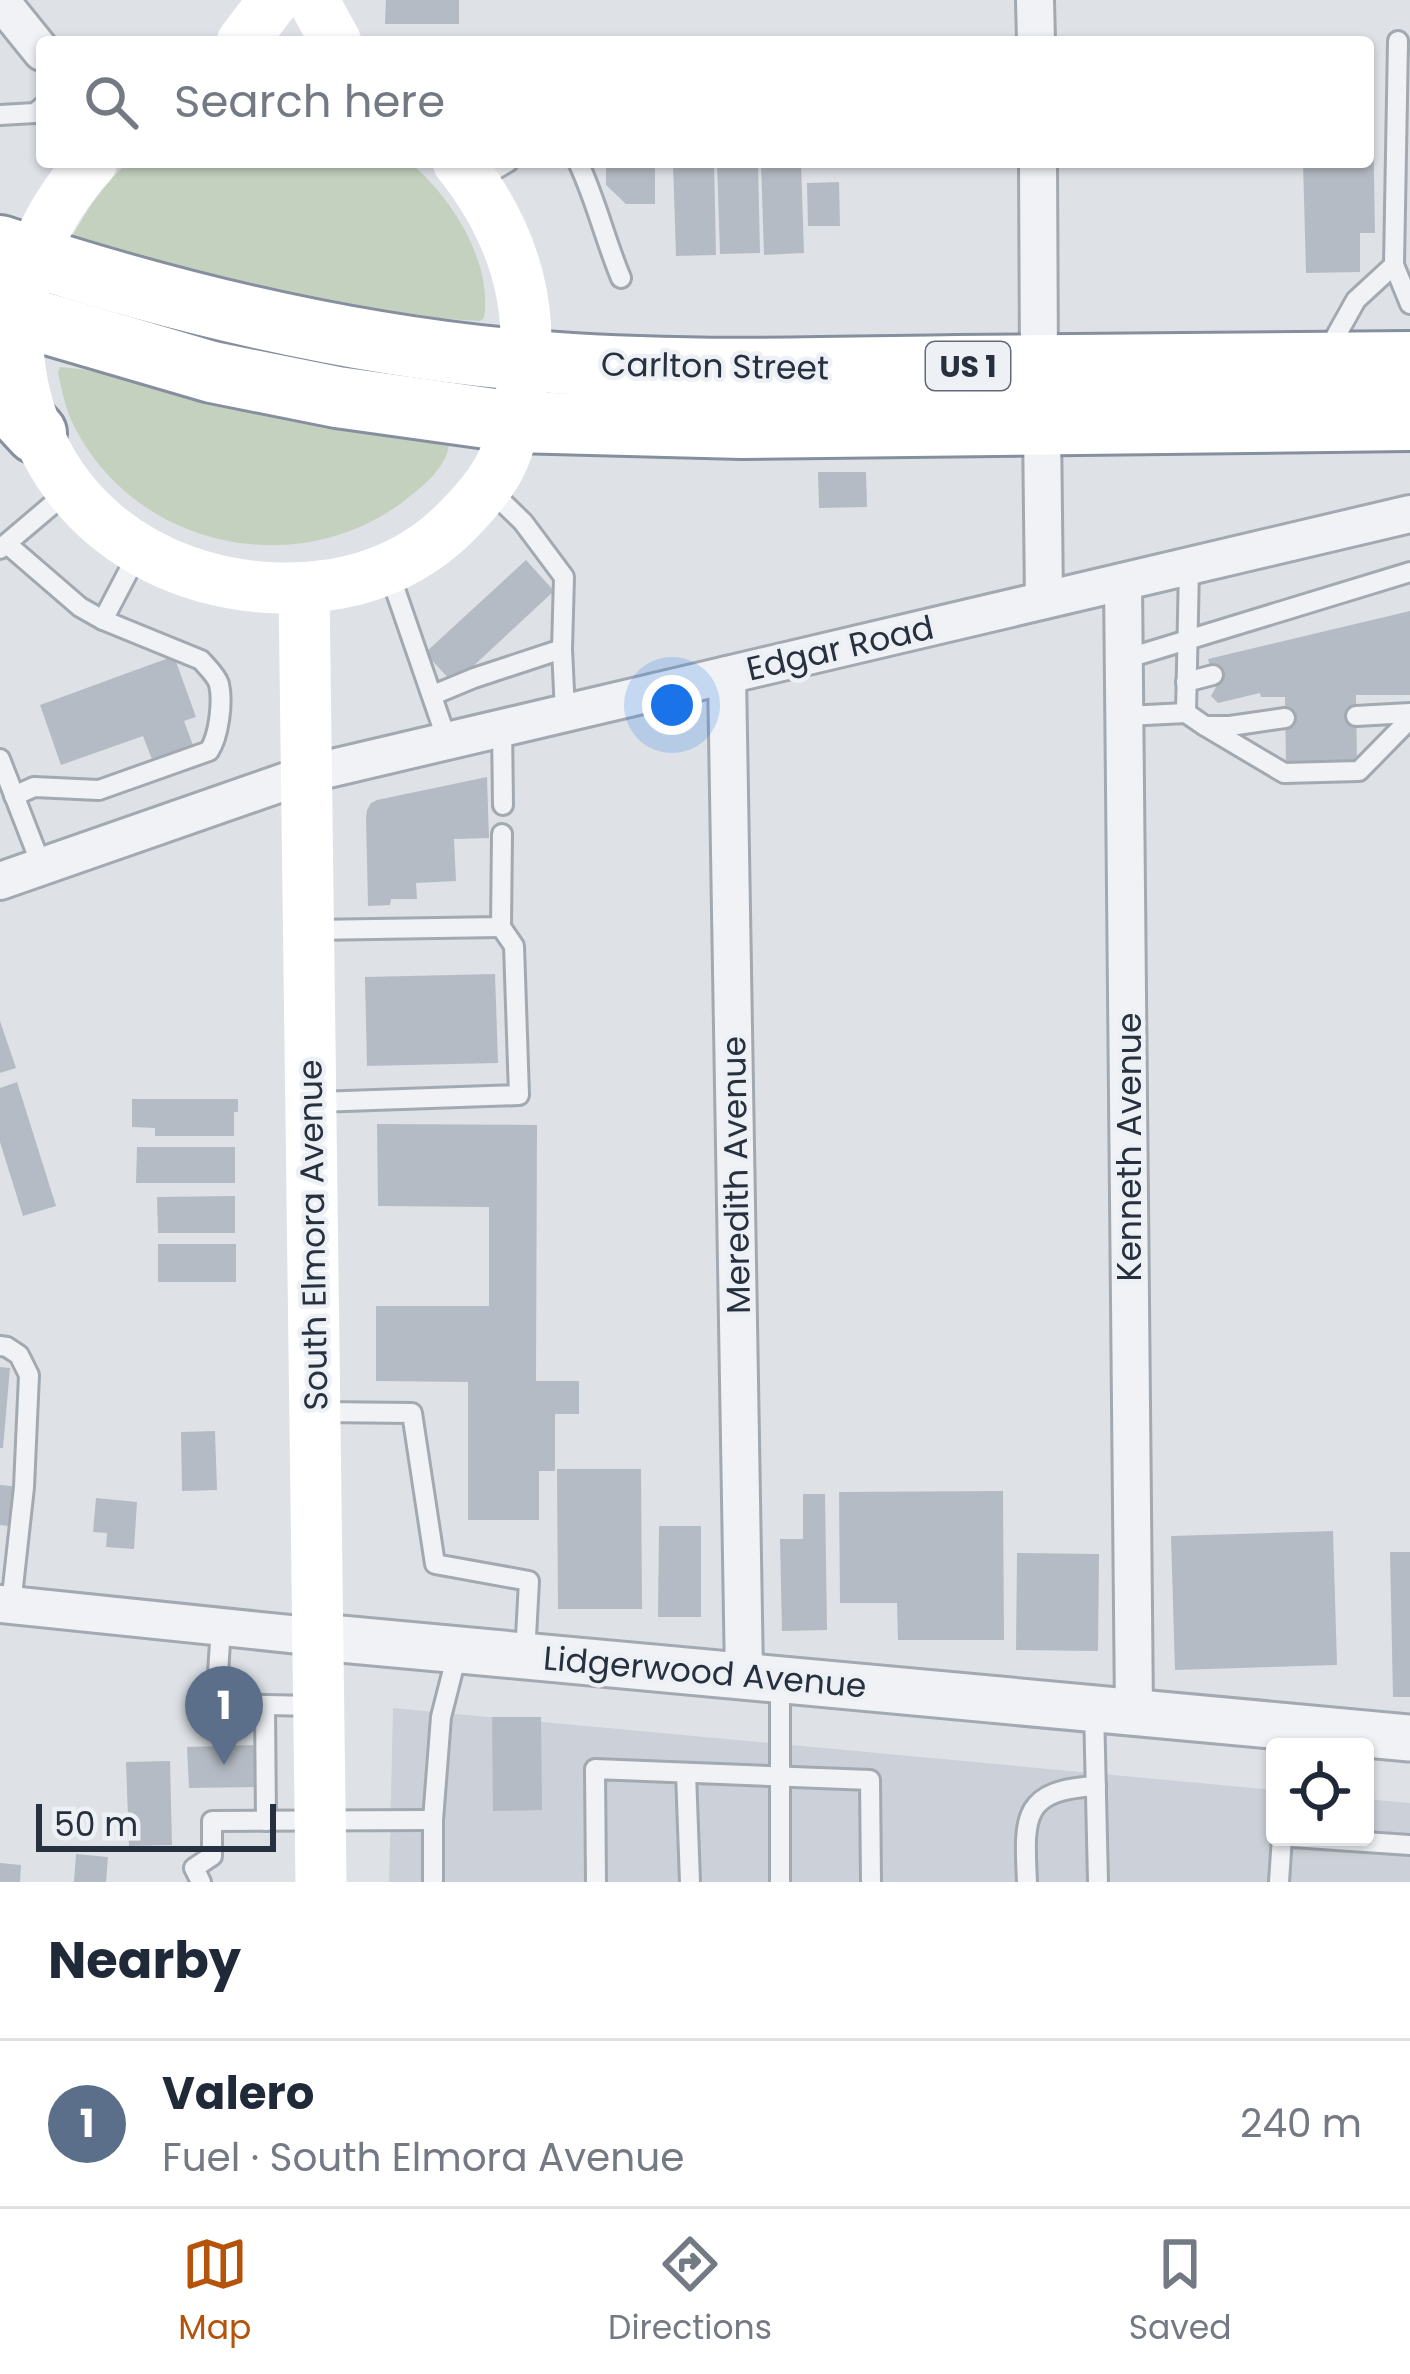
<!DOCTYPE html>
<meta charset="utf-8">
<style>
:root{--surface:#fff;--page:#f2f2f3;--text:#1f2937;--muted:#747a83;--line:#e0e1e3;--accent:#b45309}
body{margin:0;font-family:Poppins,sans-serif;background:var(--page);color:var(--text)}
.controls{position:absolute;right:36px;bottom:36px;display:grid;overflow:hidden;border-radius:12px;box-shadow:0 3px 9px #0004}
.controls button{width:108px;height:108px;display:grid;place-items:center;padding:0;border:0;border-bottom:3px solid var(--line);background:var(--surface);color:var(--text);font:60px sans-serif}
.scale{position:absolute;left:36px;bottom:30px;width:240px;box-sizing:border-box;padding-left:12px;border:6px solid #27303e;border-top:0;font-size:33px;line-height:42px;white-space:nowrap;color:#27303e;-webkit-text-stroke:9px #edf1f5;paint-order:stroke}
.you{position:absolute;left:672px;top:705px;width:42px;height:42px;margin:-30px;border:9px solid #fff;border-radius:50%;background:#1a73e8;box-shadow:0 0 0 18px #1a73e833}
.badge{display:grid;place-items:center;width:78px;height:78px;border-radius:50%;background:var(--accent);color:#fff;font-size:39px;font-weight:700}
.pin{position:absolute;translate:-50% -99px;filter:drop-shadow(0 3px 6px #0008)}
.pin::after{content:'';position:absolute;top:63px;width:42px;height:36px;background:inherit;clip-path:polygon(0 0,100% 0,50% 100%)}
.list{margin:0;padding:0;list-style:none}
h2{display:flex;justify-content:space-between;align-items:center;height:156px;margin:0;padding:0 48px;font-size:51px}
h2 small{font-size:39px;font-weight:400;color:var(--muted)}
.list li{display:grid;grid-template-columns:78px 1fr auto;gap:36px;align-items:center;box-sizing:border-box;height:168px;padding:0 48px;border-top:3px solid var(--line)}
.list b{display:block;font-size:45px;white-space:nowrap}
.list p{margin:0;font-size:39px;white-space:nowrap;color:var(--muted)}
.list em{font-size:39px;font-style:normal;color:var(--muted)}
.icon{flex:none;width:66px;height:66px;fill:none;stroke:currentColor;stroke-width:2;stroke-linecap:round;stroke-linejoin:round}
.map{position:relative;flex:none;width:1410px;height:1882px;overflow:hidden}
.search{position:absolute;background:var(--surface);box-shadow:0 3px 9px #0004;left:36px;right:36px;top:36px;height:132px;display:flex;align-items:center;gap:30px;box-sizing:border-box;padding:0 42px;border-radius:12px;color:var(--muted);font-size:45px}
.sheet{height:324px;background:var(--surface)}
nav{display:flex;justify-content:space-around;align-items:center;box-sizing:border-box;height:168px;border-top:3px solid var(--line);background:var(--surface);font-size:33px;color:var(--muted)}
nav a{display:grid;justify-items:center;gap:6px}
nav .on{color:var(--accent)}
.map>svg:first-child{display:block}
.built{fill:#ccd1d9}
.green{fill:#c4d1bf}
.building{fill:#b5bbc4}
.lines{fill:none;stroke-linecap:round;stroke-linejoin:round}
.service-casing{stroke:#a3a9b1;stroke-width:24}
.minor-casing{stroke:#a3a9b1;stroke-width:42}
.tertiary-casing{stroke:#a3a9b1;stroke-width:51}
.trunk-casing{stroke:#858f9e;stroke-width:66}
.service{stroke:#f0f2f6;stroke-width:18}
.minor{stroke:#f0f2f6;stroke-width:36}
.tertiary{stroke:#f0f2f6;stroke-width:45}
.secondary{stroke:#fff;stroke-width:51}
.trunk{stroke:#fff;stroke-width:60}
.labels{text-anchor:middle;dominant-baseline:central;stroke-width:9;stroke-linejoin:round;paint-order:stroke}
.shield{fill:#edf1f5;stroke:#626a75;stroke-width:3}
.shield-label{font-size:30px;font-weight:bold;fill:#27303e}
.street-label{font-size:33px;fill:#27303e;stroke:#edf1f5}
</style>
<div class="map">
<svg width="1410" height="1882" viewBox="0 0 1410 1882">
<rect width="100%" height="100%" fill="#dee2e7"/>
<path class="built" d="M393 1708 1275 1790V1837H1365V1799L1410 1803V1882H389Z"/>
<g class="green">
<path d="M129 162H409C451 196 493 262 484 318L480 321C341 315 208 279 75 240L73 235C88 208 105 182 129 162Z"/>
<path d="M60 367C105 370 152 388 196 398 279 417 361 432 445 442L449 446C445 469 422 487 404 501 296 583 135 547 74 426 65 409 62 390 58 373Z"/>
</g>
<g class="building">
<path d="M386 0H459V24H385Z"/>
<path d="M1368 119H1373L1375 233H1360V272L1306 273 1303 162H1368Z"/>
<path d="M606 162H655V204H626L606 185Z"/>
<path d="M673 162H714L716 255 676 256Z"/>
<path d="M717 162H758L760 253 720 254Z"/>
<path d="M761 162H801L804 253 764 255Z"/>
<path d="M839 182 840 226H808L807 183Z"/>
<path d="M818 472H866L867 507 819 508Z"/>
<path d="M526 560 554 591 454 684 425 653Z"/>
<path d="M1410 611V695H1356L1357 765 1286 766 1285 697H1261L1260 693 1218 703 1211 696 1216 687 1208 659Z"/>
<path d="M174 656 196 717 184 721 194 748 153 762 143 736 61 765 40 705Z"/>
<path d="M487 777 489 838 454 839 456 881 416 883 417 899H391L390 905 368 906 366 818 367 810 371 803 377 800Z"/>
<path d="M495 974 498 1063 367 1066 365 977Z"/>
<path d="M0 1021 16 1068 0 1073Z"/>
<path d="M17 1082 56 1206 23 1216 0 1142V1088Z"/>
<path d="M132 1099H238V1112H234V1136H155V1128L132 1127Z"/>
<path d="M377 1124 537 1125 536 1381H579V1414H555V1471H539V1520H468V1382L376 1381V1306H489V1207L378 1206Z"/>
<path d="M137 1147H235V1183H136Z"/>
<path d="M235 1196V1233H158L157 1197Z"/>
<rect x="158" y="1244" width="78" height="38"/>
<path d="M0 1367 10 1368 3 1448H0Z"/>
<path d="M215 1431 217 1490 182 1491 181 1432Z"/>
<path d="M557 1469H641L642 1609H558Z"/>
<path d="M0 1485 21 1487 17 1527 0 1525Z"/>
<path d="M1003 1491 1004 1640H898L897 1603H840L839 1492Z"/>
<path d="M803 1494H825L827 1630 782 1631 780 1539H803Z"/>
<path d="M96 1498 137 1502 134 1549 106 1547 107 1533 93 1532Z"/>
<path d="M659 1526H701V1617H658Z"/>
<path d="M1333 1531 1337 1665 1175 1670 1171 1536Z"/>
<path d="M1390 1552H1410V1697H1393Z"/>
<path d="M1017 1553 1099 1554 1098 1651 1016 1650Z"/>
<path d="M492 1717H541L542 1810 493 1811Z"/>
<path d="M256 1745 258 1787 189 1788 187 1747Z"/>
<path d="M170 1761 172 1845 129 1846 126 1762Z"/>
<path d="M76 1854 108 1857 106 1882H74Z"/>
<path d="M0 1863 21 1865 20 1882H0Z"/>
</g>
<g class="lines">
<defs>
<g id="service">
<path d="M1398 41 1394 265 1410 304"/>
<path d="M0 115 35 113 42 107"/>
<path d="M578 162C596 200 605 240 621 278"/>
<path d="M476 181 508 162"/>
<path d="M1328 350 1356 300 1394 265"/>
<path d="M489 489 523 522 564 577 562 649"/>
<path d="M7 544 80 607 103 620 201 660C207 667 216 675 219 684 223 702 219 736 209 751L99 790 34 787 14 796"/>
<path d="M0 549 66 493"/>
<path d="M388 569 447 740"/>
<path d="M103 620 137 555"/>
<path d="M1125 659 1410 572"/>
<path d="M1186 682 1213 675"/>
<path d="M433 695 474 678 562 649 565 712"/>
<path d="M1186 713 1189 567"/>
<path d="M1126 716 1186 713 1205 726H1230L1285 718"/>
<path d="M1356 716 1410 713"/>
<path d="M502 726 503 805"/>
<path d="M1205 726 1284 773 1359 771 1410 719"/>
<path d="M0 759 42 867"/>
<path d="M311 930 501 927 502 834"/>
<path d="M317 1102 519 1095 514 946 501 927"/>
<path d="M0 1346 7 1347 19 1355 29 1375 24 1487 11 1605"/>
<path d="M320 1412 412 1413 435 1564 529 1581 525 1656"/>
<path d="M221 1627 216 1704 314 1706"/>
<path d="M265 1705 266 1821"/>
<path d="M1094 1708 1098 1882"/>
<path d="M686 1773 690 1882"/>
<path d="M1292 1837 1410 1845"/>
<path d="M201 1882 194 1868 212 1856V1821L433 1820"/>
<path d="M433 1882V1820L441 1717 458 1650"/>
<path d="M596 1882 595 1769 870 1780 871 1882"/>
<path d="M780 1882V1679"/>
<path d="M1027 1882C1024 1818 1021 1790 1096 1786"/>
<path d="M1279 1882 1282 1837"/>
</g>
<g id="minor">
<path d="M0 0 42 52"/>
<path d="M1035 0 1036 42"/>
<path d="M1038 162 1039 364"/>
<path d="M1042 425 1044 600"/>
<path d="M1123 582 1134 1712"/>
<path d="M727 675 744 1675"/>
<path d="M0 881 307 774 1410 514"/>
<path d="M0 1604 319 1637"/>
</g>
<path id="tertiary" d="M319 1637 1410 1738"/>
<g id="trunk">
<path d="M0 246C172 303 349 346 530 361 672 373 815 368 957 366 1108 364 1259 364 1410 362"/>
<path d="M0 310 212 372 337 397 515 422 742 428 1410 420"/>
<path d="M0 394 36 433"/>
</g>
</defs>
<use href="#service" class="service-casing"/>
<use href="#minor" class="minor-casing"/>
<use href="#tertiary" class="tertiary-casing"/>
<use href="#trunk" class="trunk-casing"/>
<use href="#service" class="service"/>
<use href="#minor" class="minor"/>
<use href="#tertiary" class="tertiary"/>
<g class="secondary">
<path d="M313 0 336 42"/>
<path d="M242 42 274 0"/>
<path d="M92 162C43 216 12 287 19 360 34 498 145 585 280 588 346 589 406 571 454 524 470 508 488 489 499 468 509 450 513 428 518 408 540 317 516 234 458 162"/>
<path d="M304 588 321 1882"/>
</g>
<use href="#trunk" class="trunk"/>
</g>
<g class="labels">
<rect class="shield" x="926" y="342" width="84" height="48" rx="9"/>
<g class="shield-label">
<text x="968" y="366">US 1</text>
</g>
<g class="street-label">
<text transform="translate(715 366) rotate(1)">Carlton Street</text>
<text transform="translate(840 648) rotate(-13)">Edgar Road</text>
<text transform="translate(1129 1147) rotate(-90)">Kenneth Avenue</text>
<text transform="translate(736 1175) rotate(-91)">Meredith Avenue</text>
<text transform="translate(313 1235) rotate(-91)">South Elmora Avenue</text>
<text transform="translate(705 1672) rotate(5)">Lidgerwood Avenue</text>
</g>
</g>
</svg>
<div class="controls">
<button><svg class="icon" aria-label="locate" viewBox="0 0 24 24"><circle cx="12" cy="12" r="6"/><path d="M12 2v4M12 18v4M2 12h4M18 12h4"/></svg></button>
</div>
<div class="scale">50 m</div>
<div class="you"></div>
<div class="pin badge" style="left:224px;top:1765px;background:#5c6f8a">1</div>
<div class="search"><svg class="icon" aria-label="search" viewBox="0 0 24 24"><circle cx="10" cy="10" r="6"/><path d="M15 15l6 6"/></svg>Search here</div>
</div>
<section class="sheet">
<h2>Nearby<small></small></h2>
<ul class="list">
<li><span class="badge" style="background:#5c6f8a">1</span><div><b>Valero</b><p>Fuel · South Elmora Avenue</p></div><em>240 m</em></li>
</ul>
</section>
<nav>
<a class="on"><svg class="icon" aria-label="map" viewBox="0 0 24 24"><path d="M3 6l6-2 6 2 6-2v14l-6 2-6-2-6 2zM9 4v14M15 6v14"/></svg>Map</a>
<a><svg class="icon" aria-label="directions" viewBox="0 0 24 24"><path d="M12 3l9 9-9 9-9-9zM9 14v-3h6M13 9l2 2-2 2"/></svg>Directions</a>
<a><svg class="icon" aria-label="saved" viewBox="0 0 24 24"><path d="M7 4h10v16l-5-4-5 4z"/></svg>Saved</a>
</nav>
